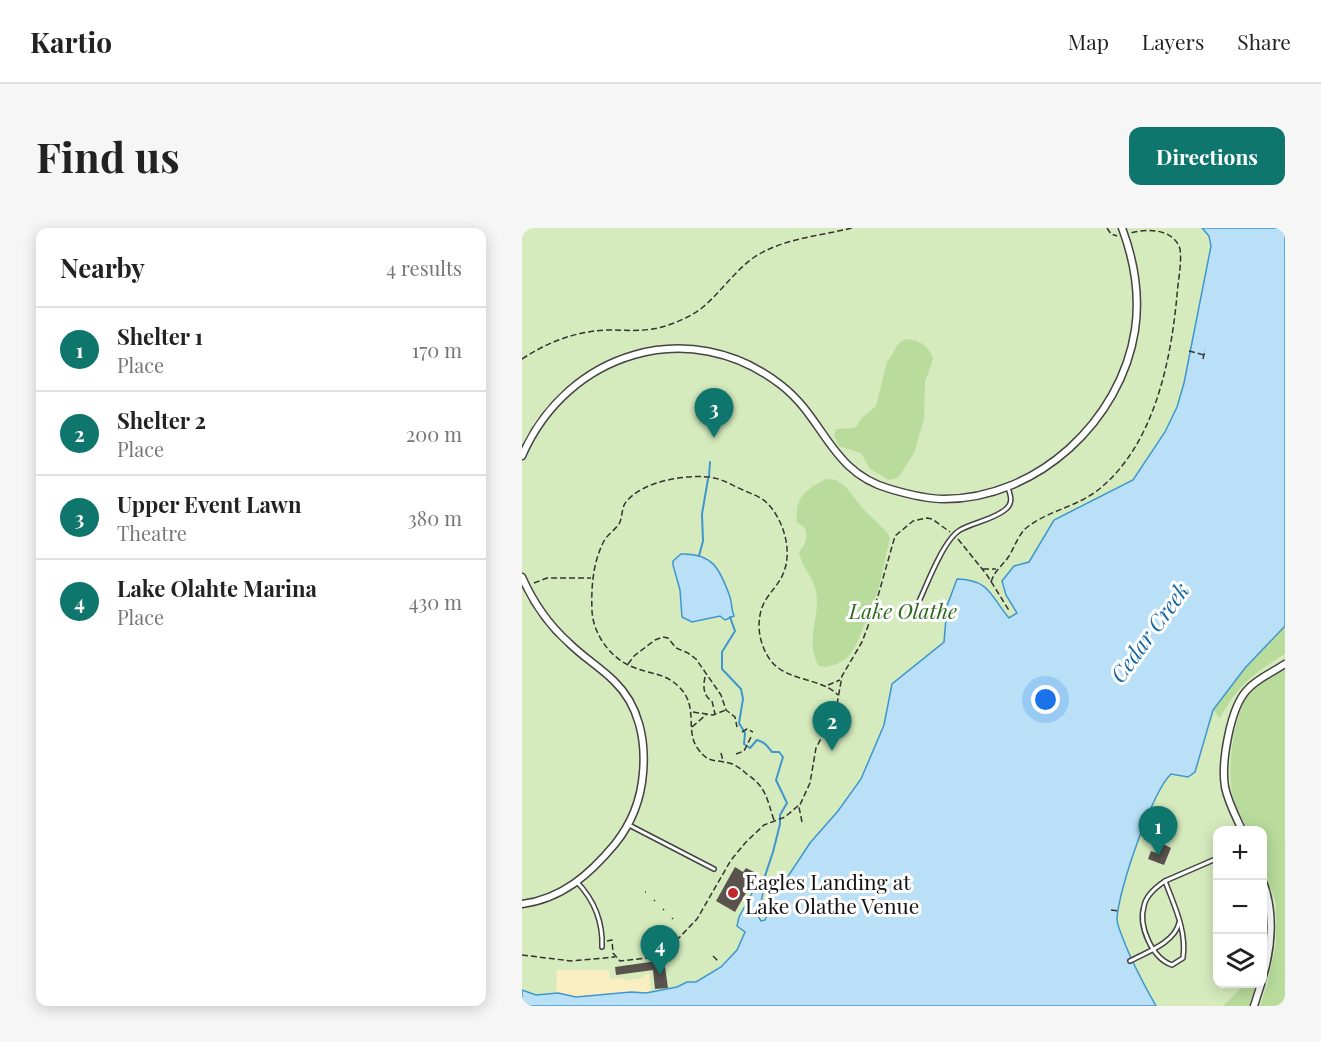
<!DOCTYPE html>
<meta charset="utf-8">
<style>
:root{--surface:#fff;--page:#f6f6f6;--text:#222;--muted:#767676;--line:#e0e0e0;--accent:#0f766e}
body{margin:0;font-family:"Playfair Display",serif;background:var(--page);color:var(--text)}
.controls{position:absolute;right:18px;bottom:18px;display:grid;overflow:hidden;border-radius:12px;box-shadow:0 3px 15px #0003}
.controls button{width:54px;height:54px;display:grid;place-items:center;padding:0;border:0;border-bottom:2px solid var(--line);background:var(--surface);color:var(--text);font:30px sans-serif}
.you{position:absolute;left:524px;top:472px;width:21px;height:21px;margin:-15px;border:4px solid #fff;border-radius:50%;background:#1a73e8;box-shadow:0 0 0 9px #1a73e833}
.badge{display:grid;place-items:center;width:39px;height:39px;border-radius:50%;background:var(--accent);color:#fff;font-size:20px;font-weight:700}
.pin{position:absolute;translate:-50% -50px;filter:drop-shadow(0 2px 3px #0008)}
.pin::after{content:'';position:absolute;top:32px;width:21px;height:18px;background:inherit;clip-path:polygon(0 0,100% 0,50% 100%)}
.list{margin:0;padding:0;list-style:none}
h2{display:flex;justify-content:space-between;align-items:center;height:78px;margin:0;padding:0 24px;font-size:26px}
h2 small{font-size:20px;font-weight:400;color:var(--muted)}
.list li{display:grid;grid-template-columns:39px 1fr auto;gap:18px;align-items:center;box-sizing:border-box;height:84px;padding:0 24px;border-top:2px solid var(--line)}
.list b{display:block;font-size:22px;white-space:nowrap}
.list p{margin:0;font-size:20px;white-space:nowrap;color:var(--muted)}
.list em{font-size:20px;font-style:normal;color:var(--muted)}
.icon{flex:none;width:33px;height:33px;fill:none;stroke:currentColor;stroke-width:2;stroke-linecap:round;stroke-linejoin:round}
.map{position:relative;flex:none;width:763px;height:778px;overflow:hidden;border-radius:12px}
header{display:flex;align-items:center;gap:36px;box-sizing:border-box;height:84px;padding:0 30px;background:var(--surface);border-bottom:2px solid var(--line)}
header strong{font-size:28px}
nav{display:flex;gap:33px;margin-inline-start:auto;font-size:21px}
.intro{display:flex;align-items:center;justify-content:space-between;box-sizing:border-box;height:144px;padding:0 36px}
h1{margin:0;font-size:42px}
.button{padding:15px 27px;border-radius:12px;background:var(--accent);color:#fff;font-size:21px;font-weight:700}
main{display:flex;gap:36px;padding:0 36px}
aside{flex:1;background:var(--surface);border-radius:12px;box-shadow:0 3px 15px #0003}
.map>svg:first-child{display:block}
.green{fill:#d5ebbd;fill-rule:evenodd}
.forest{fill:#b9dc9c}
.sand{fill:#fbeec1}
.water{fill:#b9e0f7;stroke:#3f96cf;stroke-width:1.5}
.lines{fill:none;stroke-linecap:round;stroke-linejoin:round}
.stream{stroke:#3f96cf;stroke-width:2}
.building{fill:#5a524d}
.lane-casing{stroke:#444;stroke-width:6}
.street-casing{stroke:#444;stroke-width:9}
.path{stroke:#333;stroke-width:1.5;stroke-dasharray:6 3;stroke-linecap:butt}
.lane{stroke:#fff;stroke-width:3}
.street{stroke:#fff;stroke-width:6}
.poi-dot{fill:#c4262e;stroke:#fff;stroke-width:2}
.labels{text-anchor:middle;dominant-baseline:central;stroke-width:6;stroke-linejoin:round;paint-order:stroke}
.park-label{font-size:21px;font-style:italic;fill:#2f6b1f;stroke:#fff}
.poi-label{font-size:21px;fill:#111;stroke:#fff;text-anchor:start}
.water-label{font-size:22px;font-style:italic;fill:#1768a6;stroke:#fff}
</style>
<header>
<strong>Kartio</strong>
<nav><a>Map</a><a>Layers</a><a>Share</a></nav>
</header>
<div class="intro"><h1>Find us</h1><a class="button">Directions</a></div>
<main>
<aside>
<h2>Nearby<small>4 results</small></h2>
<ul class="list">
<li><span class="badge">1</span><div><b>Shelter 1</b><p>Place</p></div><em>170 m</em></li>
<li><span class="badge">2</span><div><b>Shelter 2</b><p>Place</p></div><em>200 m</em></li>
<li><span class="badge">3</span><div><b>Upper Event Lawn</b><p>Theatre</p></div><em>380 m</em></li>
<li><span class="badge">4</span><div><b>Lake Olahte Marina</b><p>Place</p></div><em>430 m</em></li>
</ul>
</aside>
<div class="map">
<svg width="763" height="778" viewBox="0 0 763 778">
<rect width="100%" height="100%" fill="#fffdf5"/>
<path class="green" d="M0 0H763V778H0ZM696 602H740V756H696Z"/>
<g class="forest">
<path d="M383 111C396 112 407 116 411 131L403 154 402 191 392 225 376 250 367 252 348 241 339 225 317 218 312 208 314 201 331 200 335 198 339 191 354 178 365 134C372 126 373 116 383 111Z"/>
<path d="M304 251 314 252 324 259 341 281 364 303 368 310 356 363 334 417 326 429 315 436 304 439 297 438C282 415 299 388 294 363 291 349 279 338 277 324 284 315 286 310 283 300L275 294C272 269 285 261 304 251Z"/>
<path d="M763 398V426C730 447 718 455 698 490L691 482 723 440Z"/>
<path d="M763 441V778H738L746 755 754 715V675L741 637 740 602H726C720 590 712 577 710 564 705 542 712 487 725 469 734 456 750 449 763 441Z"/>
<path d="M717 756H734L727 778H701L718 761Z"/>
</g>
<path class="sand" d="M35 742H87L88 751 101 750 102 753 121 750V747L127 746 129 765 54 769 34 766Z"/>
<g class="water">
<path d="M680 0H763V398L723 440 691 482 673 544 666 549 649 546C630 564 596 663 595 691 595 696 598 703 600 708 609 733 621 755 634 778H0V762L14 767 36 765 54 769 109 764 124 765 155 759 165 754H174L199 739 215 722 223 704 215 698 217 689 235 656 238 655 242 660 236 688 239 693 243 692 251 671 288 615 316 583 339 551 362 497 370 456 422 414 425 378 435 351C469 352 468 368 487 390L495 385 484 367 480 353 492 338 507 334 532 292 611 252 643 204 655 179 662 155 689 18 687 8Z"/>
<path d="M159 326C191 325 198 341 208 369 210 375 209 381 212 388L203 392 198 388 170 394 160 389 158 362 151 337V333Z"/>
</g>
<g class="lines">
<g class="stream">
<path d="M187 248 188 234"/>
<path d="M177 328 181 313 180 286 186 251"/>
<path d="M208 389 213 403 200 424V441L219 461 221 471 217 495 223 505 222 516 228 520 235 512C243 514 245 518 250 524H257L261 529 254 552 265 575 258 587V596L251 624 240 657"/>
</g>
</g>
<g class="building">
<path d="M641 616 649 620 642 637 626 631 629 623 637 626Z"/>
<path d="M213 639 221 644 224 640 232 644 225 656 228 658 213 684 194 673Z"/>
<path d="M142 732 146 760 133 761 131 742 94 747 93 739Z"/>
</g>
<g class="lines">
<defs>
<g id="lane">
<path d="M395 378C404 359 421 312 438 302 452 294 471 292 484 281 491 275 489 268 486 260"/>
<path d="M107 597 192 641"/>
<path d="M643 653C652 677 665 703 661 730L650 737C630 730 616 698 622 678 624 667 634 659 643 653Z"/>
<path d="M643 653 696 630"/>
<path d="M55 654C72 672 81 695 80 719"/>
<path d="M608 733C625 724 652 715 657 695"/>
</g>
<g id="street">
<path d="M0 228C45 124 168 86 259 157 303 191 308 244 368 261 385 266 404 271 422 271 515 271 599 193 613 102 618 68 612 32 600 0"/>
<path d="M0 349C11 374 27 397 47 415 61 429 78 439 92 453 117 477 124 512 121 545 119 571 109 596 93 616 68 646 40 671 0 676"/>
<path d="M720 602C714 589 706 574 703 559 699 535 708 480 725 462 734 451 751 444 763 436"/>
<path d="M740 651C753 683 750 720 740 752"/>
<path d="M732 778 739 756"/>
</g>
</defs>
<use href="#lane" class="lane-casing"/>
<use href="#street" class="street-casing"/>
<g class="path">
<path d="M585 0 589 6 595 8"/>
<path d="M667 123 682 127"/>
<path d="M0 131C26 114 54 103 86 102 104 102 122 104 140 99 154 95 170 88 181 79 200 63 213 42 234 28 263 10 298 8 330 0"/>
<path d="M681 131 683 122"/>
<path d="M436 311 465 347 488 384"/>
<path d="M461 341H474"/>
<path d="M469 354C474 340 479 340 487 328 492 320 496 308 503 301 524 283 555 279 576 262 632 218 649 133 655 67 656 52 660 36 658 21 652 1 626 0 609 5"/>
<path d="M12 355 25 350H69"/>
<path d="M106 436 112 428 133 412 141 409 146 410 154 420 166 425 174 431 199 467 204 482 213 489 215 499"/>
<path d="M183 449C181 458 181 468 190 473L193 486"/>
<path d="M306 457 318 452"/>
<path d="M171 484 191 487 204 482"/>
<path d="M170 499 185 486"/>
<path d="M220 504 225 501 231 504"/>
<path d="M199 525 201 533"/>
<path d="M214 526 222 523 230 507"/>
<path d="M252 592C245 572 245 560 226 547 220 542 215 537 207 535 192 531 187 536 176 521 162 502 178 478 156 458 143 445 127 446 111 439 89 431 71 406 70 383 69 359 71 334 82 313 86 306 93 302 97 296 101 289 99 280 104 274 120 253 167 245 192 250 203 252 211 258 221 262 229 266 238 268 245 275 262 292 271 324 261 346 257 356 249 363 243 373 233 391 236 416 249 433 266 454 298 449 316 467"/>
<path d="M280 594 277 579 288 555 294 520 314 482 320 448 340 414 352 382 373 308 391 293 405 290 410 291 428 304"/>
<path d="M123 664H124"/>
<path d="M132 672 133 673"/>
<path d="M141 681 142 682"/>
<path d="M589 682 597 683"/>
<path d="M150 690 151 691"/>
<path d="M85 713 90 712 91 725 98 733 124 730 152 715 175 691 209 632 224 614 242 597 263 589 277 577"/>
<path d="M0 727 49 733 93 729"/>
<path d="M191 728 197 734"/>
</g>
<use href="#lane" class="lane"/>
<use href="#street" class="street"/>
</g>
<circle class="poi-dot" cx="211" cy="665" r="6"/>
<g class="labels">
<g class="park-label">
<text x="381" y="382">Lake Olathe</text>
</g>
<g class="poi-label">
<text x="223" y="653">Eagles Landing at<tspan x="223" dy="24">Lake Olathe Venue</tspan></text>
</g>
<g class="water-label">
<text transform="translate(627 404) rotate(-54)">Cedar Creek</text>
</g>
</g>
</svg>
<div class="controls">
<button>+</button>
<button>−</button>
<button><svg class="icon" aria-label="layers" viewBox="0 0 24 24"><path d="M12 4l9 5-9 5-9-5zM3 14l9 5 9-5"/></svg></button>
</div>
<div class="you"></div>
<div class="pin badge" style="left:636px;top:628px">1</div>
<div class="pin badge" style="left:310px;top:523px">2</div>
<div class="pin badge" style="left:192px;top:210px">3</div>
<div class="pin badge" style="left:138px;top:747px">4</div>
</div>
</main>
